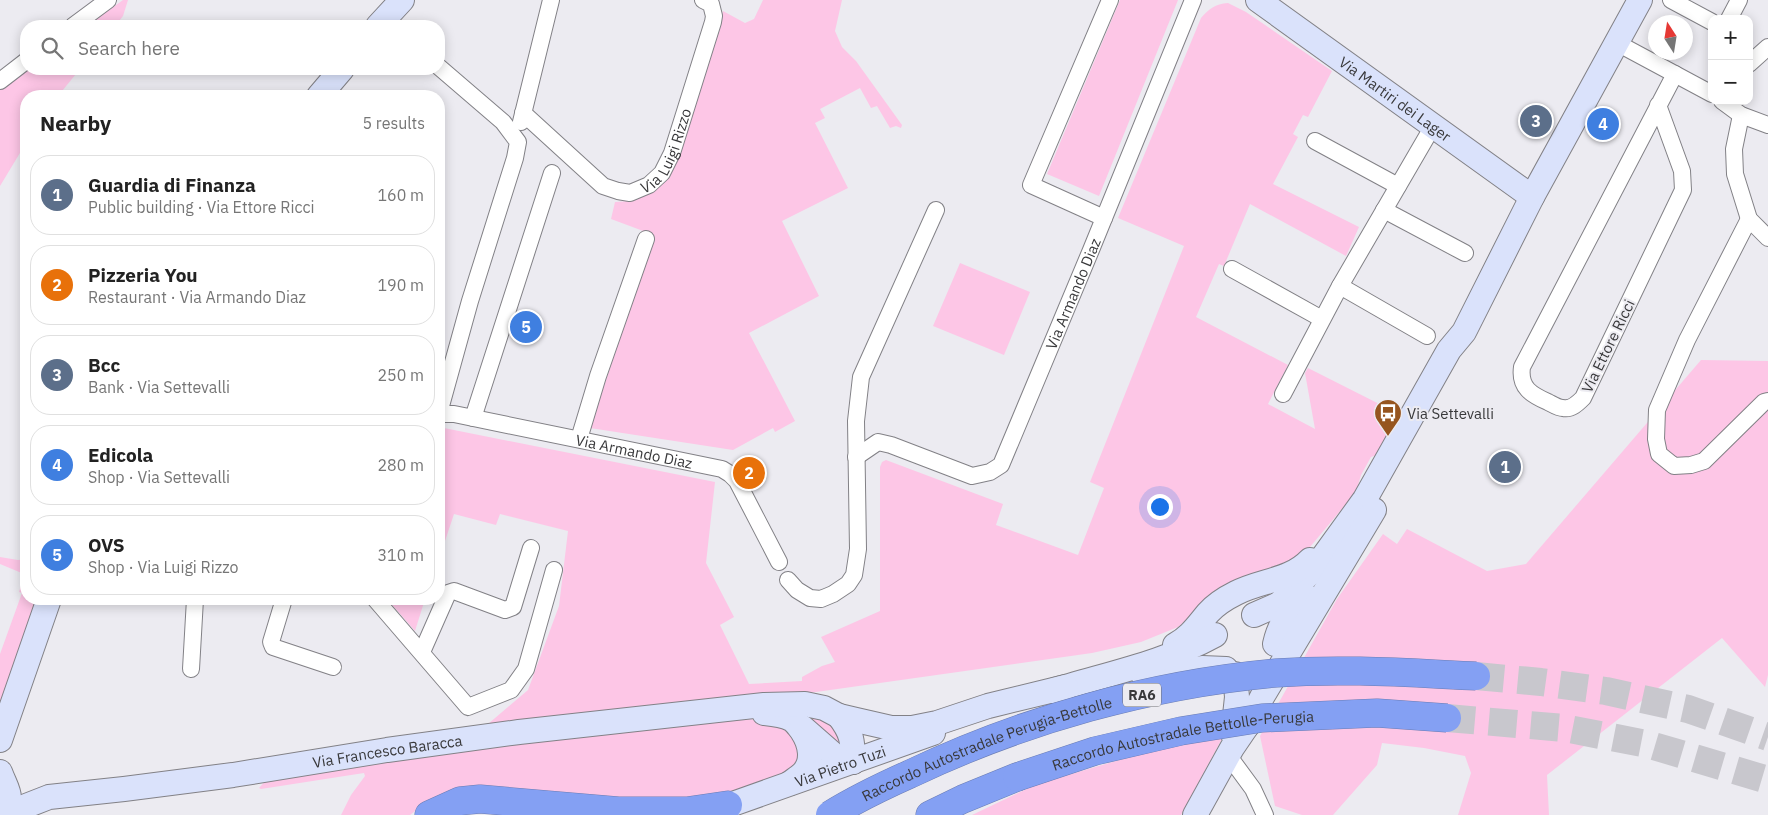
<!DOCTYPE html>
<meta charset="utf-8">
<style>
:root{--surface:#fff;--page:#f2f2f2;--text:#222;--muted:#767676;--line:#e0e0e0;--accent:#db2777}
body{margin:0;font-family:"IBM Plex Sans",sans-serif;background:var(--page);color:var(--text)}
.controls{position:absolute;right:15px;top:15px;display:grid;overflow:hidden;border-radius:10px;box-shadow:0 2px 12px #0003}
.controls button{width:45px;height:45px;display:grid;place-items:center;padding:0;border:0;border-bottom:1px solid var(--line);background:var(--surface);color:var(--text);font:25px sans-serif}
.compass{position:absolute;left:1648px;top:15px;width:45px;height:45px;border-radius:50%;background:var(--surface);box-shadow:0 2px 12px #0003;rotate:348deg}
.you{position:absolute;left:1159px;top:506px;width:18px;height:18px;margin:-12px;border:4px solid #fff;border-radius:50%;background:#1a73e8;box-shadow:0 0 0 8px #1a73e833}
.badge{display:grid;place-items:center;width:32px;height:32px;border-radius:50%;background:var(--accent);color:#fff;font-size:16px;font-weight:700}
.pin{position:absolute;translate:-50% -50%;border:2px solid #fff;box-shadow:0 1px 5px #0006}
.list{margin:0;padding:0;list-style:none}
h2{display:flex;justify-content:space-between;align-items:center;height:65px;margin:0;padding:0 20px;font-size:21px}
h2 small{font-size:16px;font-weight:400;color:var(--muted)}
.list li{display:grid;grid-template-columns:32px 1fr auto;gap:15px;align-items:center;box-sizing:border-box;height:80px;margin:0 10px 10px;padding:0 10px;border:1px solid var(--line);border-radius:20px}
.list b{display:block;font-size:19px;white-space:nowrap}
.list p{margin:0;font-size:16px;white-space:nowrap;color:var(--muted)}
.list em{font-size:16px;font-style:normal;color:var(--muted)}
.icon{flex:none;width:28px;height:28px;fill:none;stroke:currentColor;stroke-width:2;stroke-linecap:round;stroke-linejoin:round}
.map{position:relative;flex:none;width:1768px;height:815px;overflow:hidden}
.search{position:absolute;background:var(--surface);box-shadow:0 2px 12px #0003;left:20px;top:20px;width:425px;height:55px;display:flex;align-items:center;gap:12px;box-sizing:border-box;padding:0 18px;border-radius:20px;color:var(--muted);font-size:19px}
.panel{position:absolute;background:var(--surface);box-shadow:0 2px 12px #0003;left:20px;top:90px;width:425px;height:515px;border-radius:20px}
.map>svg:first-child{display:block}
.green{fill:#fdc6e6}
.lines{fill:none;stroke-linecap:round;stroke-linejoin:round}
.highway-tunnel{stroke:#c8c7cd;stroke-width:28;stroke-dasharray:28 14;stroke-linecap:butt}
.street-casing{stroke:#828186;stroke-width:18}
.secondary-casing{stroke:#828186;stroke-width:26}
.highway-casing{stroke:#6a7cb3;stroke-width:29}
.street{stroke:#fff;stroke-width:16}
.secondary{stroke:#dae2fb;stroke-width:24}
.highway{stroke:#84a0f3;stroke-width:28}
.highway-bridge-casing{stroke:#6a7cb3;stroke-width:29;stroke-linecap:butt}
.highway-bridge{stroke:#84a0f3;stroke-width:28}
.labels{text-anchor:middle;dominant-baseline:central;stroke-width:4;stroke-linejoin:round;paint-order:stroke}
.shield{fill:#ecebf1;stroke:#6f6e72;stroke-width:1}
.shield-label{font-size:14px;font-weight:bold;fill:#39393b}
.street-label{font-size:15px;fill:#39393b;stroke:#ecebf1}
.poi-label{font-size:15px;fill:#39393b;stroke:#ecebf1;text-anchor:start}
</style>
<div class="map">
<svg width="1768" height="815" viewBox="0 0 1768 815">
<rect width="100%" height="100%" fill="#ecebf1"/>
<g class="green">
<path d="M123 0H128L123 16 115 26H87Z"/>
<path d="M763 0H842L835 31 842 47 856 61 902 125 901 128 896 126 890 128 877 106 871 108 860 88 820 109 825 118 815 123 848 188 782 221 819 296 749 333 795 421 775 432 773 428 733 450 590 428 654 235 611 219 615 202C638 202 655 193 670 177L723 11 745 23 754 19Z"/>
<path d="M1120 0H1178L1099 196 1047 174Z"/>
<path d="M1228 3 1246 12 1332 71 1308 117 1303 115 1293 134 1298 137 1273 184 1359 227 1346 256 1250 204 1224 266 1219 264 1196 317 1288 365 1268 404 1315 429 1305 373 1308 368 1401 415 1380 454 1371 457 1361 475 1356 492 1305 553 1289 564 1201 607 1178 627 1141 642 1092 653 809 693 621 709 488 724 528 690 559 606 568 531 500 514 496 525 454 514 439 559V429L444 428 715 482 706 563 734 617 720 625 749 684 802 681V677L822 666 835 662 821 637 880 611V467L882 462 886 460 1003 504 996 525 1078 555 1104 488 1090 482 1184 246 1118 218 1201 18C1209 9 1215 4 1228 3Z"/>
<path d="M28 69H80L58 96H26V143L0 186V89Z"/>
<path d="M960 263 1030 292 1004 355 933 326Z"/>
<path d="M1701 360 1768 361V393L1706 471 1768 405V675L1765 687 1722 638 1547 775 1549 815H1458L1471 773 1465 756 1424 748 1382 743 1377 765 1333 815H1302L1275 806 1260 736 1337 599 1383 534 1397 544 1407 529 1487 571 1526 564Z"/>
<path d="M0 557 18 560 26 559V599H38L0 704V654L22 593 19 592 24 576V574L0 564Z"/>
<path d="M387 599H425L415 631Z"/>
<path d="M788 707 829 715 846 749Z"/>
<path d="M773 719 787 723 803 754 790 774 718 800 423 805 410 815H341L351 795 365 776 364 773 261 789 259 788 267 779 363 761 713 720Z"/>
<path d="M1224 735 1181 815H972L1037 784 1133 756Z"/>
</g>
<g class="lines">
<g class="highway-tunnel">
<path d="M1476 676 1541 682 1606 691 1688 709 1768 737"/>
<path d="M1447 718 1564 728 1647 744 1768 780"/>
</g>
<defs>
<g id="street">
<path d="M1671 0 1712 22"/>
<path d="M1729 19 1739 0"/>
<path d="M73 26 108 0"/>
<path d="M1617 43 1712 94"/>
<path d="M1749 64 1768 47"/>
<path d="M439 67 503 122 518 142 515 158 470 301 439 413"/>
<path d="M0 81 26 61"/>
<path d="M1722 101 1741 115 1768 125"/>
<path d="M1658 105 1682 171 1683 190 1583 398C1578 403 1571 410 1563 408 1558 408 1552 404 1548 402 1532 395 1519 388 1522 367L1675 74"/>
<path id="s1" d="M523 113 603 186 618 191 630 193 649 185 662 173 672 153 713 22 714 16 711 4 703 0"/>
<path d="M1741 115 1734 149 1735 174 1749 219 1768 238"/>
<path d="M521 122 551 0"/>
<path d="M1315 141 1398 186"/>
<path d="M1384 210 1465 253"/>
<path d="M1104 218 1031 185 1110 0"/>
<path d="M1749 219 1687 340 1657 410 1656 439 1659 454 1674 466 1691 465 1704 461 1764 402 1768 401"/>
<path d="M1232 269 1322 319"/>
<path d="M1340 286 1427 336"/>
<path d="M1283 394 1340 286 1433 126"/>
<path id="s2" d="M439 414H454L722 469 730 474 737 481 779 562"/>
<path d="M473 418 552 173"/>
<path d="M579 439 598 376 646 239"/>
<path id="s3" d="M856 457 878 442 891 445 972 476 990 472 1001 465 1091 250 1193 0"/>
<path d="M788 580 797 590 810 598 821 599 833 594 848 584 854 575 858 549 856 421 861 377 936 210"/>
<path d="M284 599 271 642 273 647 333 667"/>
<path d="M375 599 468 707 511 690 526 669 554 570"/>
<path d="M422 652 448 593 454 591 505 610 513 607 531 548"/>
<path d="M191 669 195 599"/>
<path d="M1228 755 1253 789 1265 815"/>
</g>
<g id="secondary">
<path id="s4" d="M1258 0 1532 197"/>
<path d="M378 26 402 0"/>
<path d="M319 96 342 69"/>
<path d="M1254 615 1279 604 1315 568 1365 499 1449 350 1464 332 1532 197 1640 0"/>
<path d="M1275 644C1280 621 1290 612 1306 596"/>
<path d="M1175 645C1190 637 1197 626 1208 613 1215 605 1226 598 1236 593 1261 580 1290 581 1310 560"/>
<path d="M1144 677 1202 668 1226 669"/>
<path d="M1052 691C1107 674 1164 663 1215 635"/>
<path d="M764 713C773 714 783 715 791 719 796 722 798 726 802 731 810 743 815 762 802 774 799 777 794 780 790 783"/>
<path d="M839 716C852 733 853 741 853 762"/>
<path d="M1247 726 1262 697 1374 510"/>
<path d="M802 727 834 755 853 762"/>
<path d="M1233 734 1237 697 1235 674"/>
<path d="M0 740 49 599"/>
<path d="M0 772C7 791 15 796 2 815"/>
<path id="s5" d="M710 812 933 733"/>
<path id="s6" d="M3 815 49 797 124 789 233 775 387 750 519 732 764 705 805 704 824 708 839 716 856 720 891 728H912L937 723 988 706 1066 687"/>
<path d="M1195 815 1232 748 1247 726 1249 711"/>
</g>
<g id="highway">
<path d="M429 815 460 801 480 799 618 811H687L728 805"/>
<path d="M930 815 963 799 1017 777"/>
</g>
</defs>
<use href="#street" class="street-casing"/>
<use href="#secondary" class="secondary-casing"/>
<use href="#highway" class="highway-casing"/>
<use href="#street" class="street"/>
<use href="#secondary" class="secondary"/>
<use href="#highway" class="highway"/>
<defs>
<g id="highway-bridge">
<path id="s7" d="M1017 777 1095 751 1181 731 1262 718 1377 713 1447 718"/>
<path id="s8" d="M830 815C856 799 883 786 910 774 1023 720 1152 684 1276 673 1343 668 1410 673 1476 676"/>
</g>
</defs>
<use href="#highway-bridge" class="highway-bridge-casing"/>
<use href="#highway-bridge" class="highway-bridge"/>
</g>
<defs>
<symbol id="bus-pin" viewBox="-11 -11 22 30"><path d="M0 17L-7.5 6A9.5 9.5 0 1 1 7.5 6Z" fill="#96551f" stroke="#ecebf1"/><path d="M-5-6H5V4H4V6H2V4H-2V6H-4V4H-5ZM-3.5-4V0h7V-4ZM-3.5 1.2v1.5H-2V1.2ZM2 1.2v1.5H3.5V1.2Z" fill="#fff"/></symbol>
</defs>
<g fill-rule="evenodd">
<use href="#bus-pin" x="1372" y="397" width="32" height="43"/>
</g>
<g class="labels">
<rect class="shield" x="1123" y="683.5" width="38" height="23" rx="4"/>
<g class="shield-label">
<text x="1142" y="695">RA6</text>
</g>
<g class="street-label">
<text stroke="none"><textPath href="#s4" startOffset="169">Via Martiri dei Lager</textPath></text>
<text stroke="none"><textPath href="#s1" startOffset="196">Via Luigi Rizzo</textPath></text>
<text stroke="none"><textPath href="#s3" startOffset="344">Via Armando Diaz</textPath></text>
<text transform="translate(1608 346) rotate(-64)">Via Ettore Ricci</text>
<text stroke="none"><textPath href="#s2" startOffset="199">Via Armando Diaz</textPath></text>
<text stroke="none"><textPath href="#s7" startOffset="171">Raccordo Autostradale Bettolle-Perugia</textPath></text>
<text stroke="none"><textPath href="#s6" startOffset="391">Via Francesco Baracca</textPath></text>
<text stroke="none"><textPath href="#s8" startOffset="171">Raccordo Autostradale Perugia-Bettolle</textPath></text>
<text stroke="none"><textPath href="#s5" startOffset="138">Via Pietro Tuzi</textPath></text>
</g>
<g class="poi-label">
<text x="1407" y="413">Via Settevalli</text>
</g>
</g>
</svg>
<div class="controls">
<button>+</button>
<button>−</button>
</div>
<svg class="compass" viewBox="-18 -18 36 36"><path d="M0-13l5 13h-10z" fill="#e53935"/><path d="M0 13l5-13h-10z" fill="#767676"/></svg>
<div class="you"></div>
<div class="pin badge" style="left:1505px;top:467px;background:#5c6f8a">1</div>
<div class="pin badge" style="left:749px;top:473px;background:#e8710a">2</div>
<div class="pin badge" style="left:1536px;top:121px;background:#5c6f8a">3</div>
<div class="pin badge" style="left:1603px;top:124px;background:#3f7fe0">4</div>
<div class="pin badge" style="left:526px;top:327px;background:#3f7fe0">5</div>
<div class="search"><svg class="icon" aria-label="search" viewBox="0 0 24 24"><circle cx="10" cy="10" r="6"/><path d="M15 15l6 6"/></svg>Search here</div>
<section class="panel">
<h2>Nearby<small>5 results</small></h2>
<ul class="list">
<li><span class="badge" style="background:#5c6f8a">1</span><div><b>Guardia di Finanza</b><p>Public building · Via Ettore Ricci</p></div><em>160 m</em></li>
<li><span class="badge" style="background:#e8710a">2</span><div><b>Pizzeria You</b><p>Restaurant · Via Armando Diaz</p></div><em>190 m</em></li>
<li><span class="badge" style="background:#5c6f8a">3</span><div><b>Bcc</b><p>Bank · Via Settevalli</p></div><em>250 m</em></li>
<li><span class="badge" style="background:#3f7fe0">4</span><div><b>Edicola</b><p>Shop · Via Settevalli</p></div><em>280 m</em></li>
<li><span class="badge" style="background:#3f7fe0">5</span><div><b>OVS</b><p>Shop · Via Luigi Rizzo</p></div><em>310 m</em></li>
</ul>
</section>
</div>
